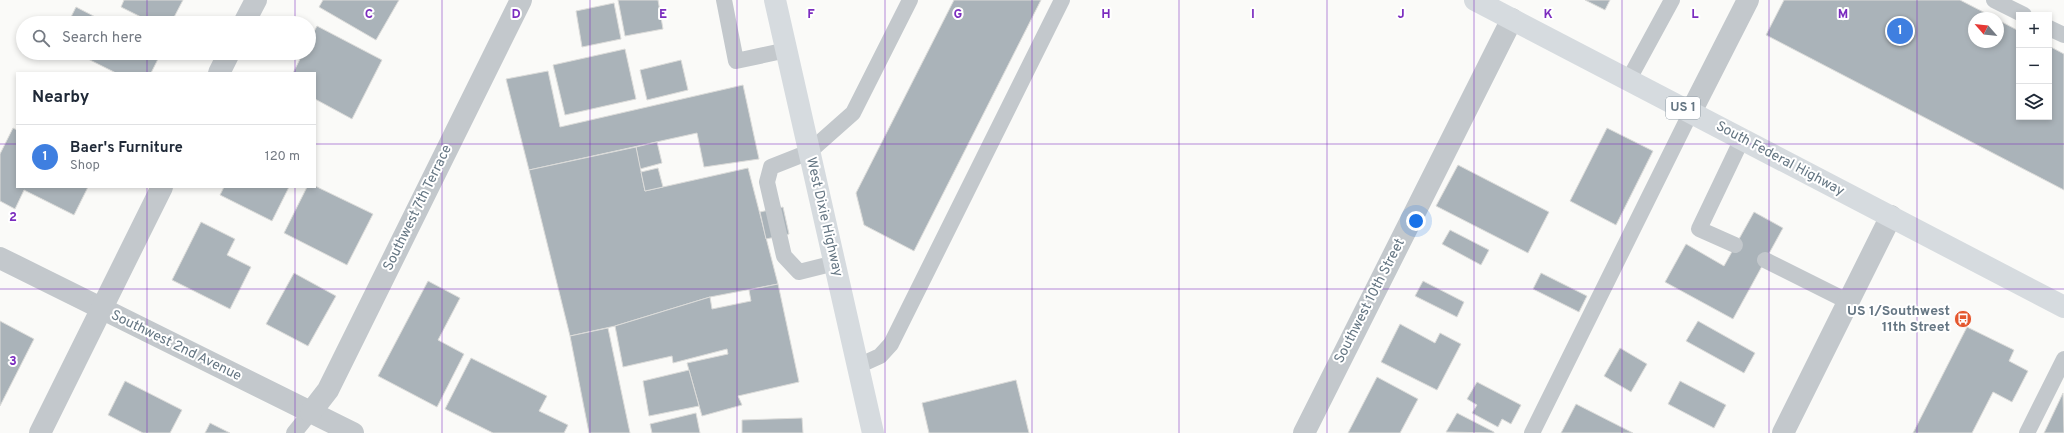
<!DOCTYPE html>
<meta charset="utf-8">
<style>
:root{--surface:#fff;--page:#f6f6f7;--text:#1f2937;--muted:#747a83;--line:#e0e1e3;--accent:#d93025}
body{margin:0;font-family:Overpass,sans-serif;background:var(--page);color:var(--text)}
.controls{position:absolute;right:12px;top:12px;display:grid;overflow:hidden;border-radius:0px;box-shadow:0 2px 6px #0003}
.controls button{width:36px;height:36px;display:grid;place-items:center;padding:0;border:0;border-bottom:1px solid var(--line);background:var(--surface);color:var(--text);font:20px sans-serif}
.compass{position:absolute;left:1968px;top:12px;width:36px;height:36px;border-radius:50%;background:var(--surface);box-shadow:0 2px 6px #0003;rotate:298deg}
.you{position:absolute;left:1416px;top:221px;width:14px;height:14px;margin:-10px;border:3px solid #fff;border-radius:50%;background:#1a73e8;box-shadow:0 0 0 6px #1a73e833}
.badge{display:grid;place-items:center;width:26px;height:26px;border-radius:50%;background:var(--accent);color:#fff;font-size:13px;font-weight:700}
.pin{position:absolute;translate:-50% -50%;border:2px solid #fff;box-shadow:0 1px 4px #0006}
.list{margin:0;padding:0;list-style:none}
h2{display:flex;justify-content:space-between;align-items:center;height:52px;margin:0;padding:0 16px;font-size:17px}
h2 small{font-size:13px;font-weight:400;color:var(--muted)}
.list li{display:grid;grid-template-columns:26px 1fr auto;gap:12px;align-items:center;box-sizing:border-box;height:64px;padding:0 16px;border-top:1px solid var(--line)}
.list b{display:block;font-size:15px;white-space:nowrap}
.list p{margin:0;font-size:13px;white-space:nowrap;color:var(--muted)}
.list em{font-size:13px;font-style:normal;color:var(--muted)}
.icon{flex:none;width:22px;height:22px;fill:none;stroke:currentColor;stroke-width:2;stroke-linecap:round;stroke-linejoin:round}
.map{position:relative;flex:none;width:2064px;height:433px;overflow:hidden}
.search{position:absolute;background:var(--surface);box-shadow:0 2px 6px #0003;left:16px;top:16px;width:300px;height:44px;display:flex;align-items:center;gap:10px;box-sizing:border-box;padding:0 14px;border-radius:22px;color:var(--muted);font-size:15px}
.panel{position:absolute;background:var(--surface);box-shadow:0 2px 6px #0003;left:16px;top:72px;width:300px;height:116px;border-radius:0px}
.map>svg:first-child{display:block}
.building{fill:#aab3b9;stroke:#dcdcda}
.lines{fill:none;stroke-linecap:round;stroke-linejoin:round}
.lane{stroke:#c3c8cc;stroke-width:16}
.street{stroke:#c3c8cc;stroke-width:22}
.secondary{stroke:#d6dbdf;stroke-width:22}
.primary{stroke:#d6dbdf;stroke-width:22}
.grid{fill:none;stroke:#7b2cbf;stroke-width:1;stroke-opacity:0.55}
.labels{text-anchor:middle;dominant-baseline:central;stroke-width:4;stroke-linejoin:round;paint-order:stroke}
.shield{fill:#fff;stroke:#939fa8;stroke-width:1}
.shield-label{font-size:13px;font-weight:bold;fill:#657683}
.street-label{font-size:14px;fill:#657683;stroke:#fff}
.poi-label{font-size:14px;font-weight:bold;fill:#657683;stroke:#fff;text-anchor:end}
.grid-label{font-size:13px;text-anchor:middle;font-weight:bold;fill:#7b2cbf;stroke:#fff;stroke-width:4;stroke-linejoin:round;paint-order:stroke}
</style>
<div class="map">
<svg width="2064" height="433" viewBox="0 0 2064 433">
<rect width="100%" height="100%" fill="#fafaf8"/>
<g class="building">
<path d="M124 0H183L171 23H153L121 7Z"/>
<path d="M323 0H399L376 40 319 7Z"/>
<path d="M618 0H658L663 29 625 36Z"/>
<path d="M954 0H1041L914 251 864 225 856 193Z"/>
<path d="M1585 0H1610L1605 10Z"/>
<path d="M1784 0H1960L1995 18H1974V42H1998V20L2019 31V117H2049V46L2064 54V190L1766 35Z"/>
<path d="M614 3 621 39 582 47 576 11Z"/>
<path d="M76 7 107 23H68Z"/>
<path d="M317 26 382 60 352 119 315 99V73H293L303 53H309V41Z"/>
<path d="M625 49 636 99 565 115 553 65Z"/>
<path d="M76 53H161L151 73H116Z"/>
<path d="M681 60 688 90 647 100 640 70Z"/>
<path d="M548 71 560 127 743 85 759 159 704 167 697 133 529 170 506 79Z"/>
<path d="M13 128 17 130V187H88L74 215 24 190 15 209 0 201V154Z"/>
<path d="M1607 128 1653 151 1616 225 1570 201Z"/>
<path d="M657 142 662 163 640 169 636 147Z"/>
<path d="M636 147 645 191 748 168 778 284 710 297 615 326 570 336 529 170Z"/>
<path d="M1458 165 1549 212 1528 253 1436 206Z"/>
<path d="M658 168 663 187 645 191 641 172Z"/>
<path d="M315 186 373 214 347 265 284 233 307 187H315Z"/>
<path d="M224 187H289L272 221 220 195Z"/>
<path d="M783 207 789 234 766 239 760 212Z"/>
<path d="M1754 212 1783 228 1733 319 1665 282 1686 244 1724 266Z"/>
<path d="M201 222 235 239 227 255 251 267 230 309 172 280Z"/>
<path d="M1450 230 1489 250 1481 265 1442 244Z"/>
<path d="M294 273 336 296 308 346 266 324Z"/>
<path d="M1541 273 1587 296 1579 312 1533 289Z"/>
<path d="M428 281 460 298 438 340 464 354 437 407 378 376Z"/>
<path d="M1423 281 1464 302 1457 317 1415 296Z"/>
<path d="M778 284 799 382 738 396 742 405 702 416 687 363 728 354 727 349 673 363 672 356 623 367 615 326 710 297 712 309 751 301 749 290Z"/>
<path d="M0 321 34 339 0 406Z"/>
<path d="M1698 321 1755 353 1744 373 1686 341Z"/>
<path d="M1400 324 1435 343 1440 333 1461 344 1437 390 1381 362Z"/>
<path d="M1967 327 2014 350 2009 361 2028 371 2012 402 1993 392 1972 433H1913Z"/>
<path d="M608 328 630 433H589L570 336Z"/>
<path d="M1620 348 1647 364 1631 392 1604 376Z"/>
<path d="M471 358 547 396 539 411 568 425 564 433H493L445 409Z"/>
<path d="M689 370 699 406 649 416 643 381Z"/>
<path d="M1377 377 1418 399 1400 433H1348Z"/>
<path d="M1016 380 1029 433H929L922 403Z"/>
<path d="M125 381 182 410 170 433H143L108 415Z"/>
<path d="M1680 381 1726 405 1714 428 1668 404Z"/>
<path d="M1477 382 1521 405 1511 424 1502 419 1498 427 1472 413 1477 405 1467 399Z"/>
<path d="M2063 393 2064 433H2044Z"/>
<path d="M1576 404 1633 433H1561Z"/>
<path d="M696 413 700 433H652L650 424Z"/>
<path d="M1457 413 1494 432V433L1446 432Z"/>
<path d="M802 418 803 433H742V420Z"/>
<path d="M210 423 230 433H205Z"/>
</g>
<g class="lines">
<g class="lane">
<path d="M724 0 736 61 787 50"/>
<path d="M1994 0 2024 15"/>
<path d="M2049 28 2064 35"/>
<path d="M1629 79 1672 0"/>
<path d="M1735 245 1699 229 1742 139"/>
<path d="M1765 260 1849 302"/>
<path d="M835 263 799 272 784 256 767 182 771 167 809 152 853 113 910 0"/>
<path d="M858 366 880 356 891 344 1062 0"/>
<path d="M294 433 311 412"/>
<path d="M1532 433 1691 112"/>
<path d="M2027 433 2064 359"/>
</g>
<g class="street">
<path d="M244 23 256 0"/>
<path d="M219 73 229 53"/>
<path d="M1691 112 1748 0"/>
<path d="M0 258 353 433"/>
<path d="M311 412 328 390 521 0"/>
<path d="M40 433 162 187"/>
<path d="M1304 433 1512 19"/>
<path d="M1783 433 1891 216"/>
</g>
<path class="secondary" d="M775 0 873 433"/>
<path class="primary" d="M1475 0 2064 307"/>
</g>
<path class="grid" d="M147 0V23M295 0V23M442 0V433M590 0V433M737 0V433M885 0V433M1032 0V433M1179 0V433M1327 0V433M1474 0V433M1622 0V433M1769 0V433M1917 0V433M147 53V73M295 53V73M0 144H17M315 144H2064M147 187V433M295 187V433M0 289H2064"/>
<defs>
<symbol id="bus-disc" viewBox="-11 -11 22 22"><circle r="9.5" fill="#e4572e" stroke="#fff"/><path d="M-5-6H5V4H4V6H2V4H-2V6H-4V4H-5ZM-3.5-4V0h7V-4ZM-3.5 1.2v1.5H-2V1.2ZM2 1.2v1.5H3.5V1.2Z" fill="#fff"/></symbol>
</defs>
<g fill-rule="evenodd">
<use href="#bus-disc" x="1953" y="309" width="20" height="20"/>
</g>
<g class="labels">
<rect class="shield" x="1666" y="97" width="34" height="22" rx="3"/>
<g class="shield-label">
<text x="1683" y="108">US 1</text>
</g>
<g class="street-label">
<text transform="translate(1780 159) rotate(28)">South Federal Highway</text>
<text transform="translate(418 208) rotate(-64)">Southwest 7th Terrace</text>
<text transform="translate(824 217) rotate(77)">West Dixie Highway</text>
<text transform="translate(1370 301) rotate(-63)">Southwest 10th Street</text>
<text transform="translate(176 346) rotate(26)">Southwest 2nd Avenue</text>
</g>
<g class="poi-label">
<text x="1950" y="311">US 1/Southwest<tspan x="1950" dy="16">11th Street</tspan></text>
</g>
</g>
<g class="grid-label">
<text x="369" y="18">C</text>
<text x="516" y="18">D</text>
<text x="663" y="18">E</text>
<text x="811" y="18">F</text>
<text x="958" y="18">G</text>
<text x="1106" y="18">H</text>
<text x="1253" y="18">I</text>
<text x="1401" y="18">J</text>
<text x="1548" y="18">K</text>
<text x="1695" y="18">L</text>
<text x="1843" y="18">M</text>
<text x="13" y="221">2</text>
<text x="13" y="365">3</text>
</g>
</svg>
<div class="controls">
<button>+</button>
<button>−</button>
<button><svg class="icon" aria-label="layers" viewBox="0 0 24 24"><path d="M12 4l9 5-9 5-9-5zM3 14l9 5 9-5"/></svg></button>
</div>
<svg class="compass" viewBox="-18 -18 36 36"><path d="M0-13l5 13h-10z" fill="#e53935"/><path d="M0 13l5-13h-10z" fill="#747a83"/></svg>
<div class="you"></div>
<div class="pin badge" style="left:1900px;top:31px;background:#3f7fe0">1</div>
<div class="search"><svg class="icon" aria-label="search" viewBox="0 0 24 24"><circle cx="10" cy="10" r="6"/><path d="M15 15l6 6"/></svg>Search here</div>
<section class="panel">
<h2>Nearby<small></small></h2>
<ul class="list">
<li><span class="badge" style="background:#3f7fe0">1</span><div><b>Baer's Furniture</b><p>Shop</p></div><em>120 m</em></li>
</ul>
</section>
</div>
